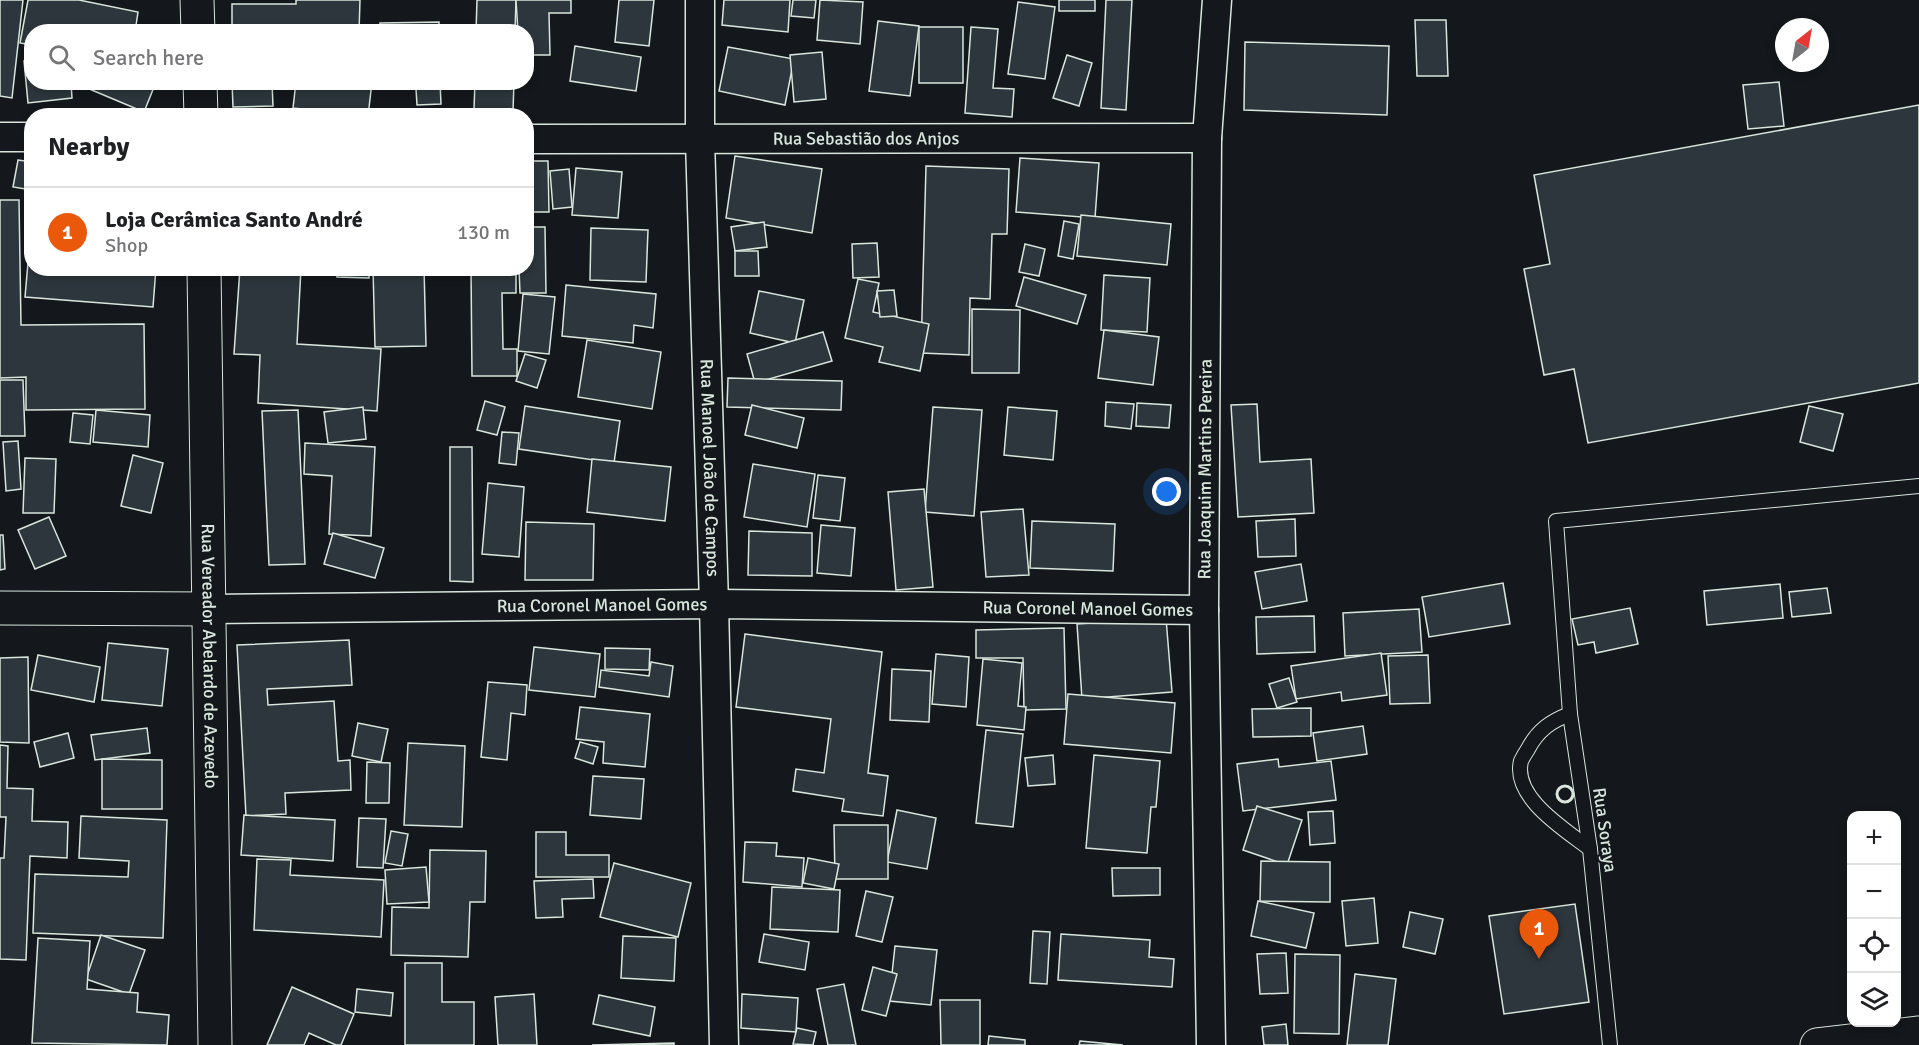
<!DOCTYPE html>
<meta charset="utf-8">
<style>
:root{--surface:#fff;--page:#f6f6f6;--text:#202124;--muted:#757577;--line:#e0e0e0;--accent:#ea580c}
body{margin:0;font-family:Signika,sans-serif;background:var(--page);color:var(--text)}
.controls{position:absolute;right:18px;bottom:18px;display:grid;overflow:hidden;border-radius:12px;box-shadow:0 3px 9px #0003}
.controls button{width:54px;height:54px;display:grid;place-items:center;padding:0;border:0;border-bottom:2px solid var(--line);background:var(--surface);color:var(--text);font:30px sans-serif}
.compass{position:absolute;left:1775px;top:18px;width:54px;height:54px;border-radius:50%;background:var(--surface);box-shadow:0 3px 9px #0003;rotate:31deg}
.you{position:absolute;left:1167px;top:492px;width:21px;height:21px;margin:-15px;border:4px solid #fff;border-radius:50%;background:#1a73e8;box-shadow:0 0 0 9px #1a73e833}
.badge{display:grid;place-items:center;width:39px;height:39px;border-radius:50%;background:var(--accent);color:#fff;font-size:20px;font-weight:700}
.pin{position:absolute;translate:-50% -50px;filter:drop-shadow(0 2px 3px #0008)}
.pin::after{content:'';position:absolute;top:32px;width:21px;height:18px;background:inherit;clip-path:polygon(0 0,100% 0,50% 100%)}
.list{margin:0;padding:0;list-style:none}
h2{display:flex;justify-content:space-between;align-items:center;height:78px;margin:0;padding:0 24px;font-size:26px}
h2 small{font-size:20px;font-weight:400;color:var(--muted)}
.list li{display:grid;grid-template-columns:39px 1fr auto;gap:18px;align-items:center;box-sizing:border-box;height:90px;padding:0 24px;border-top:2px solid var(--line)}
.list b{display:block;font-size:22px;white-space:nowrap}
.list p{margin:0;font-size:20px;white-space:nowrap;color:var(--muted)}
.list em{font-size:20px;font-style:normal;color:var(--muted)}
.icon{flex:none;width:33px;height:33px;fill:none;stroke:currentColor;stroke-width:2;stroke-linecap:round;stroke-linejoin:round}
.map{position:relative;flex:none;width:1919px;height:1045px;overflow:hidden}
.search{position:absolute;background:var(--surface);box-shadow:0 3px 9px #0003;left:24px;top:24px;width:510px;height:66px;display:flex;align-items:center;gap:15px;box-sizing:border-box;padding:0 21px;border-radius:24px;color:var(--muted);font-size:22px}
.panel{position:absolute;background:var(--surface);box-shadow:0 3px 9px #0003;left:24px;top:108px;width:510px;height:168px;border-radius:24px}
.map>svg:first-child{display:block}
.building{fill:#2c363c;stroke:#d8e6dc;stroke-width:1.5}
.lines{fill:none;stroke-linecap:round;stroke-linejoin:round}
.service-casing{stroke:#d8e6dc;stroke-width:16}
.minor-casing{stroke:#d8e6dc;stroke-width:31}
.tertiary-casing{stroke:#d8e6dc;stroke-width:35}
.service{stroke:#14181c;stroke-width:14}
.minor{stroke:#14181c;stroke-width:28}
.tertiary{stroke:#14181c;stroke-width:33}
.wall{stroke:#d8e6dc;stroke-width:3}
.labels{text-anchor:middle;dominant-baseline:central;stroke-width:4.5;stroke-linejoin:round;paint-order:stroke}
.street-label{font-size:18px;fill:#d8e6dc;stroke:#14181c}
</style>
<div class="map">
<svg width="1919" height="1045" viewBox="0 0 1919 1045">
<rect width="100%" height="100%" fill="#14181c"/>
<g class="building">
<path d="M0 0H23L12 98 0 96Z"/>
<path d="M28 0H79L138 12 135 32H32V45L20 43Z"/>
<path d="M296 0H360L359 32H232V4H296Z"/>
<path d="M477 0H516L515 32H476Z"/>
<path d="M516 0H571V13H549L550 55H526V32H518Z"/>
<path d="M619 0H654L649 46 615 42Z"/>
<path d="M724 0H790L788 32 722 25Z"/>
<path d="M793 0H816L814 18 791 16Z"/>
<path d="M820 0 863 2 860 44 817 40Z"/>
<rect x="1059" y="0" width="36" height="11"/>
<path d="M1106 0H1132L1126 110 1101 108Z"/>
<path d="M1018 2 1055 7 1045 79 1008 74Z"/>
<path d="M1415 20H1446L1448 76H1417Z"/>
<path d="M878 21 919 26 910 96 869 91Z"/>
<path d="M439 22V32H380V23Z"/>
<rect x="919" y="27" width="44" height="56"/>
<path d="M971 27 998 29 993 88 1014 89 1012 117 965 113Z"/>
<path d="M1245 42 1389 46 1387 115 1244 110Z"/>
<path d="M575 46 641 57 636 91 570 81Z"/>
<path d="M728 47 794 59 785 105 719 91Z"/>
<path d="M822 52 826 99 794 102 790 55Z"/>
<path d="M1067 55 1092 63 1079 106 1053 98Z"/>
<path d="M32 60V82H71L72 98 28 103 24 61Z"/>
<path d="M89 82H156L144 112 87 88Z"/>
<path d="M232 82H272L273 106 233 107Z"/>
<path d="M296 82H372L368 116 293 108Z"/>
<path d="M381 82H440L441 104 417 105 416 89H381Z"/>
<path d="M475 82H514L513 111 474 109Z"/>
<path d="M1779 82 1784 126 1748 129 1743 85Z"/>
<path d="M1919 105V383L1588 443 1574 369 1544 375 1524 269 1550 264 1534 175Z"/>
<path d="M735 156 822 169 812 233 726 218Z"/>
<path d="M1020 158 1099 163 1095 218 1016 212Z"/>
<path d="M18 160 32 162V190L13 187Z"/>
<path d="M526 161H548L549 212H526Z"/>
<path d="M926 166 1009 169 1007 234H992L990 299 970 298 969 355 921 353Z"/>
<path d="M576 168 622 172 618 218 572 215Z"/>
<path d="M569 169 572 207 553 209 550 171Z"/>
<path d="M0 200H19L21 325 144 324 145 409 26 410V377L0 378Z"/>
<path d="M1081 215 1171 224 1167 265 1077 256Z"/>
<path d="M32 217V268H156L153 307 25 297Z"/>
<path d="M1064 221 1079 224 1073 259 1058 256Z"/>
<path d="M764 222 767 247 735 251 731 227Z"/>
<path d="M526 227H545L546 293H520L519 268H526Z"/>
<path d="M591 228 648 230 646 282 590 280Z"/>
<path d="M877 243 879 277 853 278 852 244Z"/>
<path d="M1025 244 1045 249 1039 276 1019 272Z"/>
<path d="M735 251H758L759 276H735Z"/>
<path d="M240 268H301L297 344 381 349 377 411 258 403 260 355 234 354Z"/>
<path d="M337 268H369V278L337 277Z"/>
<path d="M373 268H424L426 346 375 347Z"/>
<path d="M471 268H516V293H502L503 349H517V376H472Z"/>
<path d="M1104 275 1150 278 1147 332 1101 330Z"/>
<path d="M1024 277 1086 295 1077 324 1016 306Z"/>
<path d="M858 279 879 283 873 312 929 324 920 371 879 362 883 347 845 338Z"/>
<path d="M566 285 656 294 653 328 634 325 633 343 562 336Z"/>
<path d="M894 290 897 316 880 317 877 291Z"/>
<path d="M759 291 804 300 795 343 750 333Z"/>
<path d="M523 294 555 297 549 354 518 351Z"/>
<path d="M972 309 1020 310 1019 373H972Z"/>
<path d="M1104 330 1159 337 1153 385 1098 378Z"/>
<path d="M823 332 832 361 755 383 747 354Z"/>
<path d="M587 340 661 352 652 409 578 397Z"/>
<path d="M525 354 546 360 537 388 516 381Z"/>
<path d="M728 378 842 381 841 410 727 407Z"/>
<path d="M0 380H23L25 436H0Z"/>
<path d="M485 401 505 407 497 435 477 430Z"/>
<path d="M1106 402 1134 404 1131 429 1105 426Z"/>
<path d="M1137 403 1171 405 1169 428 1136 426Z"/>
<path d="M1257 404 1260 462 1311 459 1314 513 1238 517 1231 405Z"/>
<path d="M752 405 804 418 797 448 745 435Z"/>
<path d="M525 406 620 421 614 463 519 449Z"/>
<path d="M1809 406 1843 414 1833 451 1800 442Z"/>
<path d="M363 407 366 439 328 443 324 412Z"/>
<path d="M933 407 982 410 974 516 925 512Z"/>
<path d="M1008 407 1057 411 1053 460 1004 455Z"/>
<path d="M96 410 150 415 148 447 93 442Z"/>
<path d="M298 410 305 564 269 565 262 411Z"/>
<path d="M73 413 93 415 90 444 70 442Z"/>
<path d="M502 432 519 433 516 465 499 463Z"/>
<path d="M18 441 21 489 6 491 3 442Z"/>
<path d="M305 443 375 447 371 536 329 534 332 476 304 474Z"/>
<path d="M450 447H472L473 582 450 581Z"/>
<path d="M133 455 163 463 151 513 121 506Z"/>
<path d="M25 458 56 459 54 513H23Z"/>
<path d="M592 459 671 467 665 521 587 512Z"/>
<path d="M753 464 815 474 807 527 744 517Z"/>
<path d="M818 475 845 478 840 521 813 518Z"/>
<path d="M488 483 524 487 519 557 482 554Z"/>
<path d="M924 489 933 587 896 590 888 492Z"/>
<path d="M1023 509 1029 575 986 577 981 512Z"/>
<path d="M49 517 66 556 35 569 18 530Z"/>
<path d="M1295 519 1296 556 1258 557 1256 521Z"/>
<path d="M1032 521 1115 524 1113 571 1030 568Z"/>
<path d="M526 522 594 524 593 580H525Z"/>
<path d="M821 525 855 528 851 576 817 573Z"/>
<path d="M749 531 812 533V576L748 575Z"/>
<path d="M333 533 384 548 375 578 324 564Z"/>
<path d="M0 535H3L5 569 0 570Z"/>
<path d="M1301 564 1307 601 1262 609 1255 572Z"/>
<path d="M1503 583 1510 624 1429 637 1422 597Z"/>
<path d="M1780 584 1783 618 1707 625 1704 591Z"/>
<path d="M1827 588 1831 613 1792 617 1789 592Z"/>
<path d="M1630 608 1638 644 1596 653 1594 642 1578 645 1572 619Z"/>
<path d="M1419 609 1422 652 1345 656 1343 613Z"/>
<path d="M1314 616 1315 652 1257 654 1256 617Z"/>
<path d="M1166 618 1172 692 1082 699 1077 624Z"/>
<path d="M1064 628 1066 709 1024 710 1023 658H976V630Z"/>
<path d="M745 634 882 652 868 773 888 776 883 816 842 811 844 799 793 791 796 769 824 773 831 719 736 707Z"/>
<path d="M349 640 352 685 267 689 268 705 334 701 338 761 350 760 351 790 285 793 286 814 246 816 237 645Z"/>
<path d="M108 643 168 649 162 706 102 700Z"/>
<path d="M534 647 600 654 595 697 529 690Z"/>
<path d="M605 648 650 649 649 670 605 669Z"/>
<path d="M1381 653 1387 695 1342 701 1341 692 1296 699 1291 666Z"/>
<path d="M936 654 969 657 966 707 932 704Z"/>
<path d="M38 655 100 667 94 702 31 690Z"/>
<path d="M1428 655 1430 703 1390 704 1388 656Z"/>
<path d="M28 657 29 743 0 742V658Z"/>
<path d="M983 659 1022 663 1018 706 1026 707 1024 730 977 725Z"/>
<path d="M651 662 673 666 669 697 599 687 601 670 649 676Z"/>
<path d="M892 669 931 671 929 722 890 720Z"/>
<path d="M1289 678 1297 702 1277 708 1269 684Z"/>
<path d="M488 682 527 685 525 715 511 713 507 760 481 757Z"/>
<path d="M1068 694 1175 703 1171 753 1064 744Z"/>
<path d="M580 707 650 714 645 767 603 763 604 742 576 739Z"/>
<path d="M1311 708V736L1253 737 1252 709Z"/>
<path d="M358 723 388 729 381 762 352 756Z"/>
<path d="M1363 726 1367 754 1317 761 1313 733Z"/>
<path d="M147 728 150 753 95 760 91 735Z"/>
<path d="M986 730 1023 734 1013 827 976 823Z"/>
<path d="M68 733 74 758 40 767 34 742Z"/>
<path d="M580 742 598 747 593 764 575 758Z"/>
<path d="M408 743 465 746 462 827 404 825Z"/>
<path d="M0 745 8 746 7 788 33 789 32 821 68 822 67 858 30 856 26 960 0 959V858H4L6 817H0Z"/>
<path d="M1053 755 1055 784 1028 786 1025 758Z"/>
<path d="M1094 755 1160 761 1156 807H1151L1147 853 1086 848Z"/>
<path d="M102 759 162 760V809H102Z"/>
<path d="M1278 759 1279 767 1331 761 1336 800 1243 811 1237 764Z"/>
<path d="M367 762 390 763 389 803H366Z"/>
<path d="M593 776 644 779 641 819 590 815Z"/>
<path d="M1257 806 1302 820 1287 865 1243 850Z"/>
<path d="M897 810 936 818 927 869 887 862Z"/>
<path d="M1333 811 1335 843 1310 845 1308 812Z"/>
<path d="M244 815 335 820 333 861 241 855Z"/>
<path d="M81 816 167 820 163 938 33 933 35 874 128 877 129 861 79 858Z"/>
<path d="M359 818 386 819 383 868 357 867Z"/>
<path d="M834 825H888V879H835Z"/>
<path d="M391 831 408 834 402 866 385 863Z"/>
<path d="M536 832H566V855H609V877H536Z"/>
<path d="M745 842 777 843 776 856 804 858 802 887 743 882Z"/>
<path d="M430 850 486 851 485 902H470L468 957 391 955 392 907 429 908Z"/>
<path d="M808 858 839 864 834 889 803 883Z"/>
<path d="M257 859 291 860 290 875 384 880 381 937 254 930Z"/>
<path d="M1261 861 1330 862V902L1260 901Z"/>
<path d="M614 863 691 883 678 937 600 917Z"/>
<path d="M426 867 429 902 387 904 385 870Z"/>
<path d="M1112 868H1160V895L1113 896Z"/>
<path d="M593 879 594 898 562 899 563 917 536 918 534 881Z"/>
<path d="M772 887 840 890 838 932 770 929Z"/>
<path d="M866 891 893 897 882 942 856 936Z"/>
<path d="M1374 898 1378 943 1346 946 1342 901Z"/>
<path d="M1258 901 1314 913 1306 948 1251 936Z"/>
<path d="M1575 904 1589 1002 1504 1014 1489 916Z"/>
<path d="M1410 912 1443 919 1435 954 1403 947Z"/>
<path d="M1033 931 1050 932 1047 984 1030 983Z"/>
<path d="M764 934 809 942 805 970 759 962Z"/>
<path d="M1061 934 1150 940 1149 957 1174 959 1172 987 1058 980Z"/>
<path d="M101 935 145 950 129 994 86 979Z"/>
<path d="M623 936 676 938 674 981 621 978Z"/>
<path d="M38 938 90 941 87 989 138 993 137 1012 169 1015 167 1045 32 1043Z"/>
<path d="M895 946 937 950 931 1005 889 1001Z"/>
<path d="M1286 953 1288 993 1260 994 1257 954Z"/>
<path d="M1295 954 1340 955 1339 1034 1294 1033Z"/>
<path d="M405 963H442V1002H474V1045H405Z"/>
<path d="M873 967 897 974 886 1016 862 1010Z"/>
<path d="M1355 974 1396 979 1388 1045H1347Z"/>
<path d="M844 984 856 1045H828L817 989Z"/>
<path d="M292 987 354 1014 341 1045H336L309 1033 304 1045H267Z"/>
<path d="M357 989 393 993 391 1016 355 1012Z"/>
<path d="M534 994 537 1045H498L495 997Z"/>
<path d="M742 994 798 998 796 1032 741 1028Z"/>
<path d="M599 995 655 1007 650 1036 593 1024Z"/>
<path d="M940 1000H980V1045H941Z"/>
<path d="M1286 1024 1288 1045H1264L1262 1027Z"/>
<path d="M797 1028 816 1032 813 1045 793 1044Z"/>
<path d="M989 1036 1025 1040V1045H988Z"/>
<path d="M1080 1041 1123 1045H1079Z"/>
<path d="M674 1043V1045H592Z"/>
</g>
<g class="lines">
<defs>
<g id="service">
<path d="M1570 714C1551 721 1538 730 1528 749 1526 752 1523 757 1521 761 1512 798 1566 830 1590 849"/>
<path d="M1610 1045 1590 849 1570 714 1556 521 1919 486"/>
</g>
<g id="minor">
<path id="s1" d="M700 0V140L714 604 724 1045"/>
<path d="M0 137H32"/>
<path id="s2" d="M526 139 1207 138"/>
<path id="s3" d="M210 609 714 604 1204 610"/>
<path id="s4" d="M1211 1045 1204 610 1207 138 1217 0"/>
</g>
<g id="tertiary">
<path d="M197 0 198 32"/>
<path d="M200 82 201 116"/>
<path id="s5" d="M204 268 215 1045"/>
<path d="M0 608 210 609"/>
<path d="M1817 1045 1919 1033"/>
</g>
</defs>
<use href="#service" class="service-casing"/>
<use href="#minor" class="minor-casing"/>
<use href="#tertiary" class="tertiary-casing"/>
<use href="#service" class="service"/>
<use href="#minor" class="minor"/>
<use href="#tertiary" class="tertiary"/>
<circle class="wall" cx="1565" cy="794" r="8"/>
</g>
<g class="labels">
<g class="street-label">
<text stroke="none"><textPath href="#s2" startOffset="340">Rua Sebastião dos Anjos</textPath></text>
<text stroke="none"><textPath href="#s4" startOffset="576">Rua Joaquim Martins Pereira</textPath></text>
<text stroke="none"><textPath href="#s1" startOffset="468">Rua Manoel João de Campos</textPath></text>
<text stroke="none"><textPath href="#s3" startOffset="392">Rua Coronel Manoel Gomes</textPath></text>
<text stroke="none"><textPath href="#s3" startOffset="878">Rua Coronel Manoel Gomes</textPath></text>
<text stroke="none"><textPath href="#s5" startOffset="388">Rua Vereador Abelardo de Azevedo</textPath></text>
<text transform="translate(1605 830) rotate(82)">Rua Soraya</text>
</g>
</g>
</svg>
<div class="controls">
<button>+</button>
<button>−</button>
<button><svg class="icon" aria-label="locate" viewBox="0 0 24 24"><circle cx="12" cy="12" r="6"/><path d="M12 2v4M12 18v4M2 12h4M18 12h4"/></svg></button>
<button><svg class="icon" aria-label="layers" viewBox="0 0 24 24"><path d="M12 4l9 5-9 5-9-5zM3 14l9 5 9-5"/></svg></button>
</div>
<svg class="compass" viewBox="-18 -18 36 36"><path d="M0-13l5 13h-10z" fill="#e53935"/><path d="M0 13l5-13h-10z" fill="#757577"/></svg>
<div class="you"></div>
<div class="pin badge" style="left:1539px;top:959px">1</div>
<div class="search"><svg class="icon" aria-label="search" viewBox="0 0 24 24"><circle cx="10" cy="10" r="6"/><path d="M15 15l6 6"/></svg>Search here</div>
<section class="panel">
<h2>Nearby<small></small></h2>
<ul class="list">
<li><span class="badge">1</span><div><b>Loja Cerâmica Santo André</b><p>Shop</p></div><em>130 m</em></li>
</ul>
</section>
</div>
